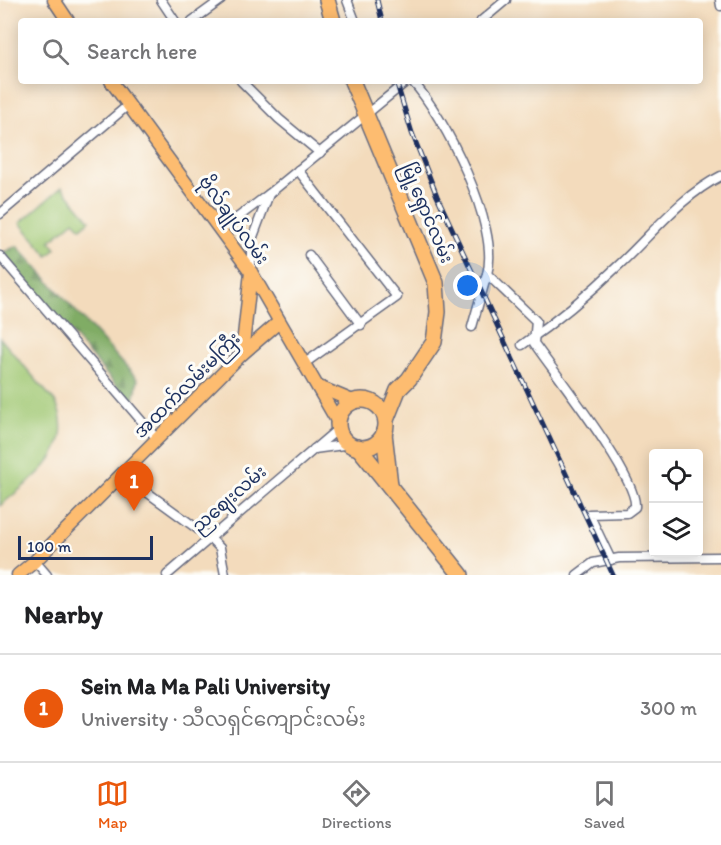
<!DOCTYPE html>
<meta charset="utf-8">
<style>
:root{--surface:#fff;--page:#f6f6f6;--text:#202124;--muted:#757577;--line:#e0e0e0;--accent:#ea580c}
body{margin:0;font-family:Itim,"Noto Sans Myanmar",sans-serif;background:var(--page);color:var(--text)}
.controls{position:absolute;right:18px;bottom:18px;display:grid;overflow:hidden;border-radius:6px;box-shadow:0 3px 15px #0003}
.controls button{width:54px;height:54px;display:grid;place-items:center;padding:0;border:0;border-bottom:2px solid var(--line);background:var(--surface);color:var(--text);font:30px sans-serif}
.scale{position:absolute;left:18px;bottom:15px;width:135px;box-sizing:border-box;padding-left:6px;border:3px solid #1b2f5e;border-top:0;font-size:16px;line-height:21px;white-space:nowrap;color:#1b2f5e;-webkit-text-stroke:4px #fdfcf7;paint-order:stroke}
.you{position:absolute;left:468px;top:286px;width:21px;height:21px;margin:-15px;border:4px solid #fff;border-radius:50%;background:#1a73e8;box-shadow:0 0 0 9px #1a73e833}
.badge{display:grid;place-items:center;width:39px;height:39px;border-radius:50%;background:var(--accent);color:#fff;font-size:20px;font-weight:700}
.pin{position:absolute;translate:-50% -50px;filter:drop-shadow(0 2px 3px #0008)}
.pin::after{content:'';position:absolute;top:32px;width:21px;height:18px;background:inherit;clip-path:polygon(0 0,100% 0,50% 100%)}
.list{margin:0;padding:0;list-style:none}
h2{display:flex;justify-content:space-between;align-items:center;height:78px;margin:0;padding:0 24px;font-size:26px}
h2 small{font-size:20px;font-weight:400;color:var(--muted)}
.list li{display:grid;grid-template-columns:39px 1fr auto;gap:18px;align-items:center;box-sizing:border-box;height:108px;padding:0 24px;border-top:2px solid var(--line)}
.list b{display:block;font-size:22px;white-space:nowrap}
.list p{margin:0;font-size:20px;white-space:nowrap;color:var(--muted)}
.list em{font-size:20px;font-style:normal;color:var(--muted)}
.icon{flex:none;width:33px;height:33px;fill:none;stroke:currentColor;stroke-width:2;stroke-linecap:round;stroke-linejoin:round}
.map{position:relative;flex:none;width:721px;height:575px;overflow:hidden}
.search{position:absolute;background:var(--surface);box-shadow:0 3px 15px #0003;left:18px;right:18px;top:18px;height:66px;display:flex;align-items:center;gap:15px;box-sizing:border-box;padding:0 21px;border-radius:6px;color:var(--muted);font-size:22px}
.sheet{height:186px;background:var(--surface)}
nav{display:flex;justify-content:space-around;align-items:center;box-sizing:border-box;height:84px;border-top:2px solid var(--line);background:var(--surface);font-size:16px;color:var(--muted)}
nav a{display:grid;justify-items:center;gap:3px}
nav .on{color:var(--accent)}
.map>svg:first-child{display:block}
.green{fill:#a0c873;stroke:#5e7c68;stroke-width:1.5}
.forest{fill:url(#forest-firs);stroke:#4e6e62;stroke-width:1.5}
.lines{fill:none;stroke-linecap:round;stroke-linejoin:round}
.street-casing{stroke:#676b7f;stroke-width:11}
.primary-casing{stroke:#676b7f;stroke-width:15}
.highway-casing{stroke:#676b7f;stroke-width:18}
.street{stroke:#fff;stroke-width:8}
.primary{stroke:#fdbc70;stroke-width:12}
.highway{stroke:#fdbc70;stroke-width:15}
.rail-casing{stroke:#1b2f5e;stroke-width:5}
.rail{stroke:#fdfcf7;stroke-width:3;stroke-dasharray:9;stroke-linecap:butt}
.labels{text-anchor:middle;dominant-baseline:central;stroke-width:6;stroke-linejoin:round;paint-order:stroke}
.street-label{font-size:18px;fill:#1b2f5e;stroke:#fdfcf7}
</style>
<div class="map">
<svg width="721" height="575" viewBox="0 0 721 575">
<defs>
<pattern id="forest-firs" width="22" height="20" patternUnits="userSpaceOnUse" patternTransform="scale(1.5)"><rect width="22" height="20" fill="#80ac65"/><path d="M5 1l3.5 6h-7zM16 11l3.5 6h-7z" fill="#688c56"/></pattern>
</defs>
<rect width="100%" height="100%" fill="#fdfcf7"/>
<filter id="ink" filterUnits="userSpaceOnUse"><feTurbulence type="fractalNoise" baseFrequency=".0167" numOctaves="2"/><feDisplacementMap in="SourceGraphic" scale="12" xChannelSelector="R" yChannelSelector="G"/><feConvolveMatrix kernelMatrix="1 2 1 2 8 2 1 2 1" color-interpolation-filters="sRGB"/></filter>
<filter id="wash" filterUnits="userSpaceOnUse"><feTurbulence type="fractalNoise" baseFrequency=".008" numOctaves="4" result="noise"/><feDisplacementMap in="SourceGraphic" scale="24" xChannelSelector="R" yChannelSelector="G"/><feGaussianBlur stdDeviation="1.35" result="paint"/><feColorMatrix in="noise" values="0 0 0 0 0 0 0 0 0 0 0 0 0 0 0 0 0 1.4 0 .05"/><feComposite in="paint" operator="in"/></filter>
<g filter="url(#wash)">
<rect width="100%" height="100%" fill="#f3dbbc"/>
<g class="green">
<path d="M62 187 90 220 81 228 74 221 50 241 56 249 48 256 20 223Z"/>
<path d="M0 338 56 403C78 452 32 478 0 506Z"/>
</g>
<path class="forest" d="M17 246 138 380 133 405 2 253Z"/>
</g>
<g filter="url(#ink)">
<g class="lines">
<defs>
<g id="street">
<path d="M161 0 175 21"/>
<path d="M347 0 355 21"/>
<path d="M720 0 721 6"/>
<path d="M192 21 221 0"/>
<path d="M481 21 506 0"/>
<path d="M241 81 279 119 320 153"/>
<path d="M412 81C444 115 501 227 487 274"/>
<path d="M298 170 397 297 305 363"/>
<path d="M0 214 127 106"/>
<path d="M221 230 269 194"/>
<path d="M309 255 361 325"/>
<path d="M0 256 157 439"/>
<path d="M251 272V242L269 194 407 81"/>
<path d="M472 327 487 274 536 321 534 343C553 371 639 479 635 507L627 513 589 514 611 560"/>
<path d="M522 345C557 321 590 293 621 263 653 233 681 196 721 176"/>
<path d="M314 449 351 444"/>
<path d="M122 474 210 538 220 548 225 575"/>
<path d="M35 561 47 575"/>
<path d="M167 575 339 428"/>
<path d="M577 575 593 563 619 558 721 557"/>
</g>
<g id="primary">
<path d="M54 0 68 21"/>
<path d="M111 81 251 272 339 424"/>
<path d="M242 354 251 272"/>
<path d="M319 387 355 402"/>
<path d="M18 575 35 561 242 354 279 322"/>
</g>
<g id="highway">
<path d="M327 0 333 21"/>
<path d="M352 81 436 283 438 312 434 342 409 379 398 390 386 420"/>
<circle cx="362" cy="424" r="24"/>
<path d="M384 433 390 485"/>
<path d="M358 447 461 575"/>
</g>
</defs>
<use href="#street" class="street-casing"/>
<use href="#primary" class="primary-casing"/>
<use href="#highway" class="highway-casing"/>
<use href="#street" class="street"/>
<use href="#primary" class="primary"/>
<use href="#highway" class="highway"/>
<defs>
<g id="rail">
<path d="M377 0 382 21"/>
<path d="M396 81 412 133 437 196 613 575"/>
</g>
</defs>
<use href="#rail" class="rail-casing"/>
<use href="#rail" class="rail"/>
</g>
</g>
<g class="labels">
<g class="street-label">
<text transform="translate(427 213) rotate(67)">မြို့ရှောင်လမ်း</text>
<text transform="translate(234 220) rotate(54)">ဗိုလ်ချုပ်လမ်း</text>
<text transform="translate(187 385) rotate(-45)">အထက်လမ်းမကြီး</text>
<text transform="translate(229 499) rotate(-41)">ညဈေးလမ်း</text>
</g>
</g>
</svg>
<div class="controls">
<button><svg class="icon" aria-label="locate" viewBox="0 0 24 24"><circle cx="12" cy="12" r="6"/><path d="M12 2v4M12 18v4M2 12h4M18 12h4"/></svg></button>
<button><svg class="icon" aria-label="layers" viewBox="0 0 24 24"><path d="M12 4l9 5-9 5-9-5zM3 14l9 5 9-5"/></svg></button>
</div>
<div class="scale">100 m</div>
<div class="you"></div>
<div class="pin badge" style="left:134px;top:511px">1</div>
<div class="search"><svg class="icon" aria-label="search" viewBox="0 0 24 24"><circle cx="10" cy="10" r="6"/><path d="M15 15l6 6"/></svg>Search here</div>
</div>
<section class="sheet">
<h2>Nearby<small></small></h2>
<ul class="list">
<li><span class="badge">1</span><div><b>Sein Ma Ma Pali University</b><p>University · သီလရှင်ကျောင်းလမ်း</p></div><em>300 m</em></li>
</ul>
</section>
<nav>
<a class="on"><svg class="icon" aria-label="map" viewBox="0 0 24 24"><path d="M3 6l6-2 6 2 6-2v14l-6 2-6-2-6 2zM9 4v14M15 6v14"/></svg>Map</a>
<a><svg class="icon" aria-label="directions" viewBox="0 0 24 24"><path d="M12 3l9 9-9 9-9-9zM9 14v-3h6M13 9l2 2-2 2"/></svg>Directions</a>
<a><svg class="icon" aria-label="saved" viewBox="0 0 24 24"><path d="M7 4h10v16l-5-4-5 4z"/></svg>Saved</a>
</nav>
